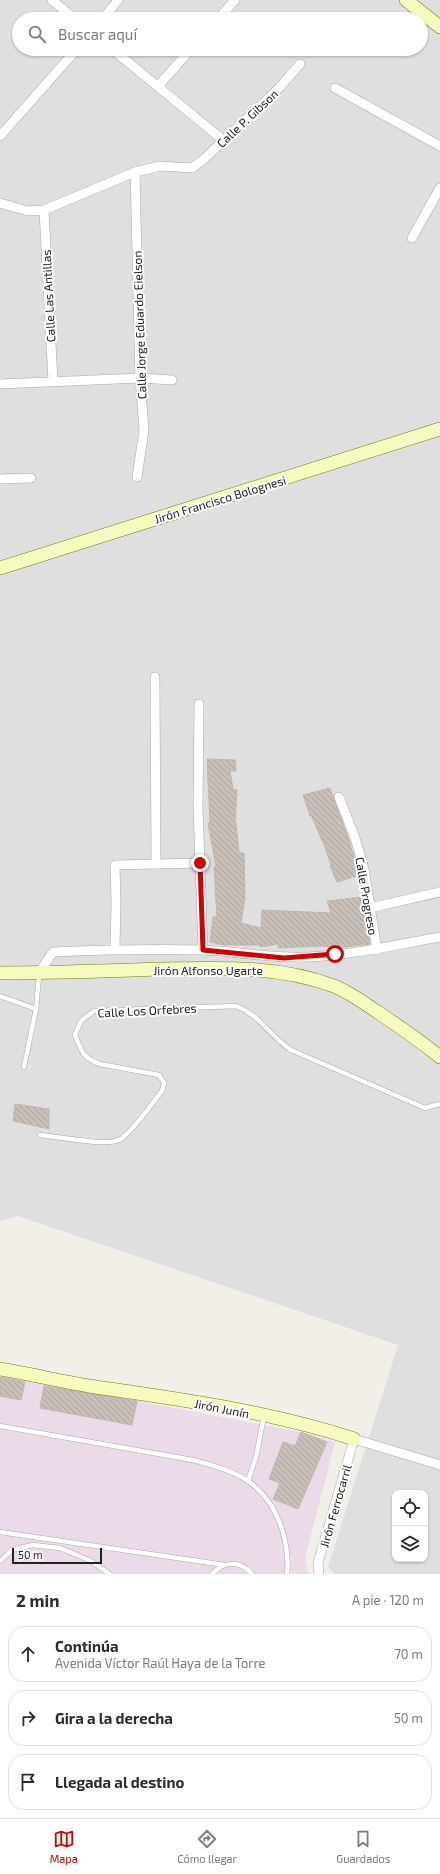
<!DOCTYPE html>
<html lang="es">
<meta charset="utf-8">
<style>
:root{--surface:#fff;--page:#f2f2f3;--text:#2b2b33;--muted:#7c7c81;--line:#e1e1e2;--accent:#d40000}
body{margin:0;font-family:"Exo 2",sans-serif;background:var(--page);color:var(--text)}
.controls{position:absolute;right:12px;bottom:12px;display:grid;overflow:hidden;border-radius:8px;box-shadow:0 1px 3px #0004}
.controls button{width:36px;height:36px;display:grid;place-items:center;padding:0;border:0;border-bottom:1px solid var(--line);background:var(--surface);color:var(--text);font:20px sans-serif}
.scale{position:absolute;left:12px;bottom:10px;width:90px;box-sizing:border-box;padding-left:4px;border:2px solid #222;border-top:0;font-size:11px;line-height:14px;white-space:nowrap;color:#222;-webkit-text-stroke:3px #fff;paint-order:stroke}
.stop{position:absolute;width:12px;height:12px;margin:-9px;border:3px solid #d40000;border-radius:50%;background:#fff}
.stop.end{background:#d40000;border-color:#fff;box-shadow:0 1px 4px #0008}
.list{margin:0;padding:0;list-style:none}
h2{display:flex;justify-content:space-between;align-items:center;height:52px;margin:0;padding:0 16px;font-size:17px}
h2 small{font-size:13px;font-weight:400;color:var(--muted)}
.list li{display:grid;grid-template-columns:26px 1fr auto;gap:12px;align-items:center;box-sizing:border-box;height:56px;margin:0 8px 8px;padding:0 8px;border:1px solid var(--line);border-radius:16px}
.list b{display:block;font-size:15px;white-space:nowrap}
.list p{margin:0;font-size:13px;white-space:nowrap;color:var(--muted)}
.list em{font-size:13px;font-style:normal;color:var(--muted)}
.icon{flex:none;width:22px;height:22px;fill:none;stroke:currentColor;stroke-width:2;stroke-linecap:round;stroke-linejoin:round}
.map{position:relative;flex:none;width:440px;height:1574px;overflow:hidden}
.search{position:absolute;background:var(--surface);box-shadow:0 1px 3px #0004;left:12px;right:12px;top:12px;height:44px;display:flex;align-items:center;gap:10px;box-sizing:border-box;padding:0 14px;border-radius:22px;color:var(--muted);font-size:15px}
.sheet{height:244px;background:var(--surface)}
nav{display:flex;justify-content:space-around;align-items:center;box-sizing:border-box;height:56px;border-top:1px solid var(--line);background:var(--surface);font-size:11px;color:var(--muted)}
nav a{display:grid;justify-items:center;gap:2px}
nav .on{color:var(--accent)}
.map>svg:first-child{display:block}
.residential{fill:#e0dfdf;fill-rule:evenodd}
.industrial{fill:#ebdbe8}
.building{fill:url(#building-back-hatch);stroke:#c4b6ab}
.lines{fill:none;stroke-linecap:round;stroke-linejoin:round}
.lane-casing{stroke:#a9a9a9;stroke-width:5.5}
.street-casing{stroke:#a9a9a9;stroke-width:10}
.secondary-casing{stroke:#707d05;stroke-width:14}
.lane{stroke:#fff;stroke-width:4.5}
.street{stroke:#fff;stroke-width:9}
.secondary{stroke:#f7fabf;stroke-width:13}
.route{stroke:#d40000;stroke-width:5}
.labels{text-anchor:middle;dominant-baseline:central;stroke-width:4;stroke-linejoin:round;paint-order:stroke}
.street-label{font-size:12px;fill:#222;stroke:#fff}
</style>
<div class="map">
<svg width="440" height="1574" viewBox="0 0 440 1574">
<defs>
<pattern id="building-back-hatch" width="6" height="6" patternUnits="userSpaceOnUse"><rect width="6" height="6" fill="#c7bfb8"/><path d="M-1 5l2 2M0 0l6 6M5-1l2 2" fill="none" stroke="#aba49e"/></pattern>
</defs>
<rect width="100%" height="100%" fill="#f2efe9"/>
<path class="residential" d="M0 0H440V1574H335L328 1567 398 1345 18 1216 0 1221ZM19 19H421V49H19ZM395 1493H425V1559H395Z"/>
<path class="industrial" d="M0 1375 301 1432 335 1442 305 1558 309 1574H0Z"/>
<g class="building">
<path d="M207 759 235 760 236 771H230L233 789 237 790 235 823H236L239 853H244L245 898 241 923 261 928 262 910 331 913 327 901 362 897 370 944 336 948V947L322 946 278 948 279 944 260 947V945H224L210 942 213 917H217L214 867H216L208 823H210Z"/>
<path d="M330 788 349 840 359 875 337 882 330 866 331 865 324 845 311 815 310 816 303 795Z"/>
<path d="M15 1104 49 1109V1129L13 1121Z"/>
<path d="M0 1377 25 1382 21 1400 0 1396Z"/>
<path d="M44 1386 137 1401 132 1425 40 1408Z"/>
<path d="M301 1432 327 1442 298 1509 273 1499 280 1483 269 1479 283 1442 295 1446Z"/>
</g>
<g class="lines">
<defs>
<g id="lane">
<path d="M0 996 36 1009"/>
<path d="M24 1067 36 1009 39 975"/>
<path d="M40 1135C58 1137 105 1146 119 1140 130 1135 153 1102 162 1091L164 1083 159 1075 100 1064C83 1059 81 1050 75 1035L81 1021 94 1011 236 1006C260 1015 271 1037 291 1050L425 1108 440 1104"/>
<path d="M0 1426 193 1460C238 1472 266 1482 282 1529 286 1543 289 1559 287 1574"/>
<path d="M248 1481 256 1457 264 1416"/>
<path d="M0 1532 225 1565"/>
<path d="M0 1561 12 1550 33 1545 60 1548 89 1560 110 1574"/>
<path d="M212 1574C224 1561 240 1560 252 1574"/>
</g>
<g id="street">
<path d="M52 0 75 19"/>
<path d="M103 19 118 0"/>
<path d="M218 19 235 0"/>
<path d="M112 49 223 140"/>
<path d="M159 85 191 49"/>
<path d="M335 88 440 146"/>
<path d="M0 136 77 49"/>
<path d="M135 172 140 378 144 430 137 477"/>
<path d="M0 203 28 211 44 210 135 172 161 166 192 168 203 160 280 87 300 64"/>
<path d="M44 210 53 381"/>
<path d="M412 238 440 188"/>
<path d="M0 384 140 378 172 380"/>
<path d="M0 479 31 478"/>
<path d="M155 677 156 864"/>
<path d="M199 704 198 807 203 950"/>
<path d="M339 797 355 838 364 869 377 950"/>
<path d="M370 908 440 892"/>
<path d="M115 950 116 901 115 865 200 863"/>
<path d="M39 973 53 952C102 950 152 949 202 950 237 951 272 959 308 957 352 955 396 945 440 937"/>
<path d="M319 1574 318 1563 354 1439 440 1465"/>
</g>
<g id="secondary">
<path d="M406 0 440 27"/>
<path d="M0 568 440 429"/>
<path d="M0 973C54 973 107 971 161 969 220 968 278 965 334 986 351 993 364 1003 379 1013 400 1027 420 1041 440 1057"/>
<path d="M0 1369C30 1374 59 1381 89 1386 178 1399 269 1411 354 1439"/>
</g>
</defs>
<use href="#lane" class="lane-casing"/>
<use href="#street" class="street-casing"/>
<use href="#secondary" class="secondary-casing"/>
<use href="#lane" class="lane"/>
<use href="#street" class="street"/>
<use href="#secondary" class="secondary"/>
</g>
<g class="lines">
<path class="route" d="M200 863 203 950 284 958 335 954"/>
</g>
<g class="labels">
<g class="street-label">
<text transform="translate(247 118) rotate(-43)">Calle P. Gibson</text>
<text transform="translate(48 296) rotate(-93)">Calle Las Antillas</text>
<text transform="translate(139 325) rotate(-92)">Calle Jorge Eduardo Eielson</text>
<text transform="translate(220 499) rotate(-17)">Jirón Francisco Bolognesi</text>
<text transform="translate(367 896) rotate(80)">Calle Progreso</text>
<text x="208" y="970">Jirón Alfonso Ugarte</text>
<text transform="translate(147 1010) rotate(-3)">Calle Los Orfebres</text>
<text transform="translate(222 1408) rotate(11)">Jirón Junín</text>
<text transform="translate(335 1506) rotate(-74)">Jirón Ferrocarril</text>
</g>
</g>
</svg>
<div class="controls">
<button><svg class="icon" aria-label="locate" viewBox="0 0 24 24"><circle cx="12" cy="12" r="6"/><path d="M12 2v4M12 18v4M2 12h4M18 12h4"/></svg></button>
<button><svg class="icon" aria-label="layers" viewBox="0 0 24 24"><path d="M12 4l9 5-9 5-9-5zM3 14l9 5 9-5"/></svg></button>
</div>
<div class="scale">50 m</div>
<div class="stop" style="left:335px;top:954px"></div>
<div class="stop end" style="left:200px;top:863px"></div>
<div class="search"><svg class="icon" aria-label="search" viewBox="0 0 24 24"><circle cx="10" cy="10" r="6"/><path d="M15 15l6 6"/></svg>Buscar aquí</div>
</div>
<section class="sheet">
<h2>2 min<small>A pie · 120 m</small></h2>
<ul class="list">
<li><svg class="icon" aria-label="ahead" viewBox="0 0 24 24"><path d="M12 20V5M6 11l6-6 6 6"/></svg><div><b>Continúa</b><p>Avenida Víctor Raúl Haya de la Torre</p></div><em>70 m</em></li>
<li><svg class="icon" aria-label="right" viewBox="0 0 24 24"><path d="M7 20v-9h11M14 6l5 5-5 5"/></svg><div><b>Gira a la derecha</b></div><em>50 m</em></li>
<li><svg class="icon" aria-label="arrive" viewBox="0 0 24 24"><path d="M6 21V4h12l-3 4 3 4H6"/></svg><div><b>Llegada al destino</b></div></li>
</ul>
</section>
<nav>
<a class="on"><svg class="icon" aria-label="map" viewBox="0 0 24 24"><path d="M3 6l6-2 6 2 6-2v14l-6 2-6-2-6 2zM9 4v14M15 6v14"/></svg>Mapa</a>
<a><svg class="icon" aria-label="directions" viewBox="0 0 24 24"><path d="M12 3l9 9-9 9-9-9zM9 14v-3h6M13 9l2 2-2 2"/></svg>Cómo llegar</a>
<a><svg class="icon" aria-label="saved" viewBox="0 0 24 24"><path d="M7 4h10v16l-5-4-5 4z"/></svg>Guardados</a>
</nav>
